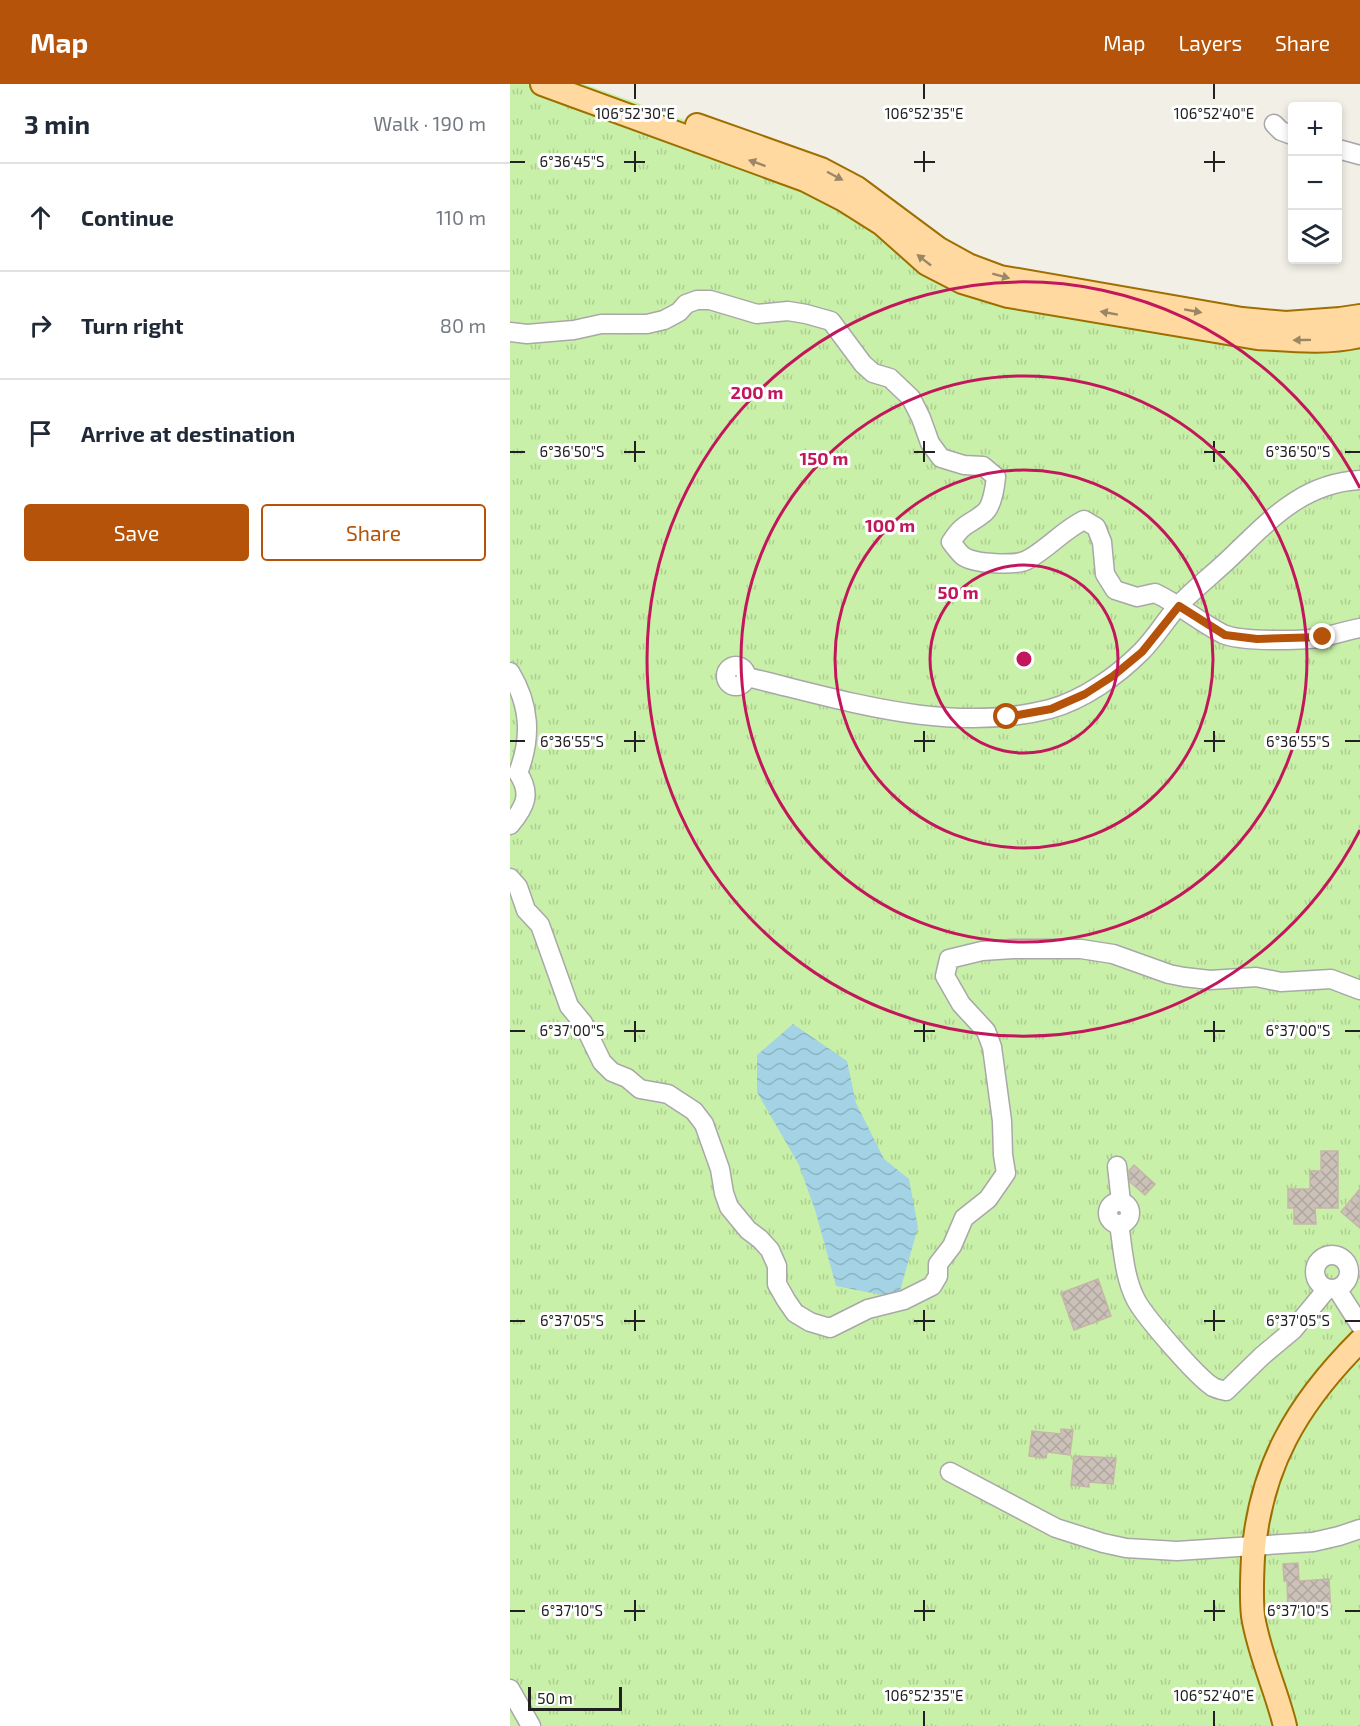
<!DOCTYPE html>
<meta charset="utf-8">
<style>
:root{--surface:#fff;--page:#f2f2f3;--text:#1f2937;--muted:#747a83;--line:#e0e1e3;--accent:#b45309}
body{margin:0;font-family:"Exo 2",sans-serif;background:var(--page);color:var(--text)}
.controls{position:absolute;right:18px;top:18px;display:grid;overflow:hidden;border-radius:6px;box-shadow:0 3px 9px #0003}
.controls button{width:54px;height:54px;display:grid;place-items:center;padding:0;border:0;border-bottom:2px solid var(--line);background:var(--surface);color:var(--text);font:30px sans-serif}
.scale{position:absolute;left:18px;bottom:15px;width:94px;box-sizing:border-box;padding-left:6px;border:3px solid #212121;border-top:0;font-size:16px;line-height:21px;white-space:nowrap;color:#212121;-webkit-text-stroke:4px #fff;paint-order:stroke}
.stop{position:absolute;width:18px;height:18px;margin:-14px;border:4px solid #b45309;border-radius:50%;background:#fff}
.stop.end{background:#b45309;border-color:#fff;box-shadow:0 2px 6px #0008}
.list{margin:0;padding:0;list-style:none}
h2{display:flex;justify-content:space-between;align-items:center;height:78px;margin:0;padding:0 24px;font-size:26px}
h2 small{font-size:20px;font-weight:400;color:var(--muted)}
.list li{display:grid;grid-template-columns:39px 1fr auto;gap:18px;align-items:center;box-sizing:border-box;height:108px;padding:0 24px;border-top:2px solid var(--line)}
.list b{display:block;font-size:22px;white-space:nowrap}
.list em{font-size:20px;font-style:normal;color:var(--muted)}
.actions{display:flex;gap:12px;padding:18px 24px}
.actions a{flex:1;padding:14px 0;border:2px solid var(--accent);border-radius:6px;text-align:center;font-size:21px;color:var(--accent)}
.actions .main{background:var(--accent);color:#fff}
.icon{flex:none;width:33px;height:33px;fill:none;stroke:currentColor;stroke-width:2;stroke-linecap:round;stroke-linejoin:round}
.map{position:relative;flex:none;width:850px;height:1642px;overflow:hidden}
header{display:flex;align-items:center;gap:36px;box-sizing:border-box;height:84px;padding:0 30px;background:var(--accent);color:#fff}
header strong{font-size:28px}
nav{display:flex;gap:33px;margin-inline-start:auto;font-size:21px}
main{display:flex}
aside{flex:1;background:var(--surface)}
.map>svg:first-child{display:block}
.grass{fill:url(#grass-tufts)}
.water{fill:url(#water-waves)}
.building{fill:url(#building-cross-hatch);stroke:#c6b6a7;stroke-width:1.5}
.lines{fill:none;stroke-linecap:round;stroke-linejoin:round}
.minor-casing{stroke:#a8a8a8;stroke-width:21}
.major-casing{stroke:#9e6f00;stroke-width:26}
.minor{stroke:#fff;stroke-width:18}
.major{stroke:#ffd99f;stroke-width:22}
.oneway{fill:#9b8666}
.route{stroke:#b45309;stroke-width:8}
.ticks{fill:none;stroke:#212121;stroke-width:2}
.ring{fill:none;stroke:#c2185b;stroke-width:3}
.ticks-label{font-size:15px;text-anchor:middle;fill:#212121;stroke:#fff;stroke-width:6;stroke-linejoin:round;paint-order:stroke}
.centre{fill:#c2185b;stroke:#fff;stroke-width:3}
.ring-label{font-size:18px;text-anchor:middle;font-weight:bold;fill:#c2185b;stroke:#fff;stroke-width:6;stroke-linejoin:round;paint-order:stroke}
</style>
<header>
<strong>Map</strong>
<nav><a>Map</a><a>Layers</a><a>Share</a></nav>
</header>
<main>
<aside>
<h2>3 min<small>Walk · 190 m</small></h2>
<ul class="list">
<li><svg class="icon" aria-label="ahead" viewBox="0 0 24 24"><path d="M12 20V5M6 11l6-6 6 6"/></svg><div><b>Continue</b></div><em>110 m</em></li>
<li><svg class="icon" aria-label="right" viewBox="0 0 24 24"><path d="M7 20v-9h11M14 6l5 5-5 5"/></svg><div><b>Turn right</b></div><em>80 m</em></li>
<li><svg class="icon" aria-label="arrive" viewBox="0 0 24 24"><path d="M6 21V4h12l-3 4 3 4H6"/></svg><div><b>Arrive at destination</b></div></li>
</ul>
<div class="actions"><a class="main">Save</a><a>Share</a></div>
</aside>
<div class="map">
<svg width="850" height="1642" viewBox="0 0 850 1642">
<defs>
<pattern id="grass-tufts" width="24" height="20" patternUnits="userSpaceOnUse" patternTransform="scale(1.5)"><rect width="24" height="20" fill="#c9f0a8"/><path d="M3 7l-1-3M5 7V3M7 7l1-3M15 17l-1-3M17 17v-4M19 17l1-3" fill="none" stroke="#acce90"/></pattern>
<pattern id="water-waves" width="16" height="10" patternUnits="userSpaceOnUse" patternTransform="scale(1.5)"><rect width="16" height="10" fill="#a3d3e4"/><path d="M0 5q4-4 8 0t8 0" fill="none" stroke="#8cb5c3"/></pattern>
<pattern id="building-cross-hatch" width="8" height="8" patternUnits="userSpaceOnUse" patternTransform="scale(1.5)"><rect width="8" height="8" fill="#cbc1b9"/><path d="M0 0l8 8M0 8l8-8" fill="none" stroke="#aea69f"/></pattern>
</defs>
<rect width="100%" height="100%" fill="#f2efe7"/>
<path class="grass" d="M0 0H74L285 75 461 182 732 235 850 232V1642H0Z"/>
<path class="water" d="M283 940 337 977 346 1019 374 1075 399 1095 408 1143 388 1214 326 1202 306 1129 289 1081 247 1008V971Z"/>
<g class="building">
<path d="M811 1067H828V1124H805L806 1140H784V1124H778V1105H800V1087H811Z"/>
<path d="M624 1081 645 1100 635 1111 620 1098 619 1087Z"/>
<path d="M850 1105V1144L831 1128Z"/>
<path d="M588 1195 601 1232 564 1246 551 1209Z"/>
<path d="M551 1345 563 1346 560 1371 537 1368 536 1374 519 1372 522 1347 551 1350Z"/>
<path d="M564 1372 606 1374 603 1400 579 1398V1403L561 1401Z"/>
<path d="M788 1479 789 1497 819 1495 821 1529 807 1530 806 1527 778 1529 777 1497H774L773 1480Z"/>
</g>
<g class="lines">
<defs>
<g id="minor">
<path d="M764 40 771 47 782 51"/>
<path d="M828 65 850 71"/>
<path d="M0 248 17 250 64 246 91 240H137L154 236 169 228 176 220 187 216H200L247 230 278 227 296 230 321 237 353 280 363 289 380 294 401 314 411 334 420 359 431 374 454 381 473 382 486 393C485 403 482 423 474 429 458 442 454 438 441 458 445 463 449 469 453 472 464 480 506 482 517 476 538 465 553 446 574 436L586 443 592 458 595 490 605 506 627 513 645 509C669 520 689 538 713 550 730 558 795 557 814 553 826 550 838 546 850 544"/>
<circle cx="226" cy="592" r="10"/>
<path d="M0 588C20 621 22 653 8 689 22 710 15 723 0 741"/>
<path d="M237 593C334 616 439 651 540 625 573 616 607 592 631 568 645 554 655 537 668 522 683 506 702 491 718 476 758 438 791 399 850 396"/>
<path d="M0 794 8 803 16 826 30 841 59 922 73 939 92 978 102 988 117 994 130 1005 158 1010 184 1027 194 1040 210 1085 214 1109 219 1123 238 1146 250 1155 260 1166 267 1182V1200L276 1216 285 1229 300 1238 320 1244 358 1225 394 1216 422 1202 428 1192V1180L442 1162 454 1134 478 1115 496 1089 493 1071 492 1037 482 963 476 947 451 920 435 892 439 875 472 867 503 865H571L603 870 659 890 674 893 700 896 746 893 771 898 821 895 850 906"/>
<path d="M607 1082 611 1118"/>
<circle cx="609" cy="1129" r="11"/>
<path d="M609 1140C613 1165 614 1193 626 1216 635 1233 687 1293 703 1303 707 1305 712 1306 716 1307L752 1272 783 1246 817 1205"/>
<circle cx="822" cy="1188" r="17"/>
<path d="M827 1205 850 1241"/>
<path d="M440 1388 546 1444 593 1459 616 1464 667 1467 803 1458 829 1452 850 1445"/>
<path d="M0 1605 21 1642"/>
</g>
<g id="major">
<path d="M32 0 295 96 334 116 372 140 417 180 452 198 498 212 747 254C781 256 817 260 850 252"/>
<path d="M187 41 311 85 347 104 429 165 458 181 490 193 732 235 776 239 830 235 850 232"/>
<path d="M775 1642C766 1605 749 1570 743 1532 741 1513 742 1492 743 1473 750 1383 787 1320 850 1257"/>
</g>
</defs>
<use href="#minor" class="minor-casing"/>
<use href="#major" class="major-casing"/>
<use href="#minor" class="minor"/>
<use href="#major" class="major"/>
</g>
<defs><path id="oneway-solid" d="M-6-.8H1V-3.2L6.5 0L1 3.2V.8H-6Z" transform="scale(1.5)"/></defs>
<g class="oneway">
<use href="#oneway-solid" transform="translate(247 79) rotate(-160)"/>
<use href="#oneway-solid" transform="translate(325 92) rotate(28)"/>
<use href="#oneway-solid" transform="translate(414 176) rotate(-142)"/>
<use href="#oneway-solid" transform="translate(491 192) rotate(15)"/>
<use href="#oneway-solid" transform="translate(683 227) rotate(10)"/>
<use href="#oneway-solid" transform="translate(599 229) rotate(-170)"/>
<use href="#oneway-solid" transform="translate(792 256) rotate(179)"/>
</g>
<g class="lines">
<path class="route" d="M497 633 541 625 575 610 603 592 632 568 669 522 715 551 747 555 813 553"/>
</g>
<path class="ticks" d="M125 0V15M414 0V15M704 0V15M125 67V88M414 67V88M704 67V88M0 78H15M114 78H135M404 78H425M694 78H715M125 357V378M414 357V378M704 357V378M0 368H15M114 368H135M404 368H425M694 368H715M835 368H850M125 647V668M414 647V668M704 647V668M0 657H15M114 657H135M404 657H425M694 657H715M835 657H850M125 937V958M414 937V958M704 937V958M0 947H15M114 947H135M404 947H425M694 947H715M835 947H850M125 1226V1247M414 1226V1247M704 1226V1247M0 1237H15M114 1237H135M404 1237H425M694 1237H715M835 1237H850M125 1516V1537M414 1516V1537M704 1516V1537M0 1527H15M114 1527H135M404 1527H425M694 1527H715M835 1527H850M414 1627V1642M704 1627V1642"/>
<g class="ring">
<circle cx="514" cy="575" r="94"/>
<circle cx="514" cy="575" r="189"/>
<circle cx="514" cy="575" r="283"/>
<path d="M850 746A377 377 0 1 1 850 404"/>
</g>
<g class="ticks-label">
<text x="125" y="35">106°52'30"E</text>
<text x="414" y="35">106°52'35"E</text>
<text x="704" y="35">106°52'40"E</text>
<text x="62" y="83">6°36'45"S</text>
<text x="62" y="373">6°36'50"S</text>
<text x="788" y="373">6°36'50"S</text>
<text x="62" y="663">6°36'55"S</text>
<text x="788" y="663">6°36'55"S</text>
<text x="62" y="952">6°37'00"S</text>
<text x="788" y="952">6°37'00"S</text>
<text x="62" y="1242">6°37'05"S</text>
<text x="788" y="1242">6°37'05"S</text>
<text x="62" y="1532">6°37'10"S</text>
<text x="788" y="1532">6°37'10"S</text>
<text x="414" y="1617">106°52'35"E</text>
<text x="704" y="1617">106°52'40"E</text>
</g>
<circle cx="514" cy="575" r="9" class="centre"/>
<g class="ring-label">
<text x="247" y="315">200 m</text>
<text x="314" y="381">150 m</text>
<text x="380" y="448">100 m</text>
<text x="448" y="515">50 m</text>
</g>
</svg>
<div class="controls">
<button>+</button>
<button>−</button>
<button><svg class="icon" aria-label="layers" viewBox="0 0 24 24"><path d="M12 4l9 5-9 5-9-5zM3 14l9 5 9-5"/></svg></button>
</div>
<div class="scale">50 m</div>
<div class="stop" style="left:497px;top:633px"></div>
<div class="stop end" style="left:813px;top:553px"></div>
</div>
</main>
